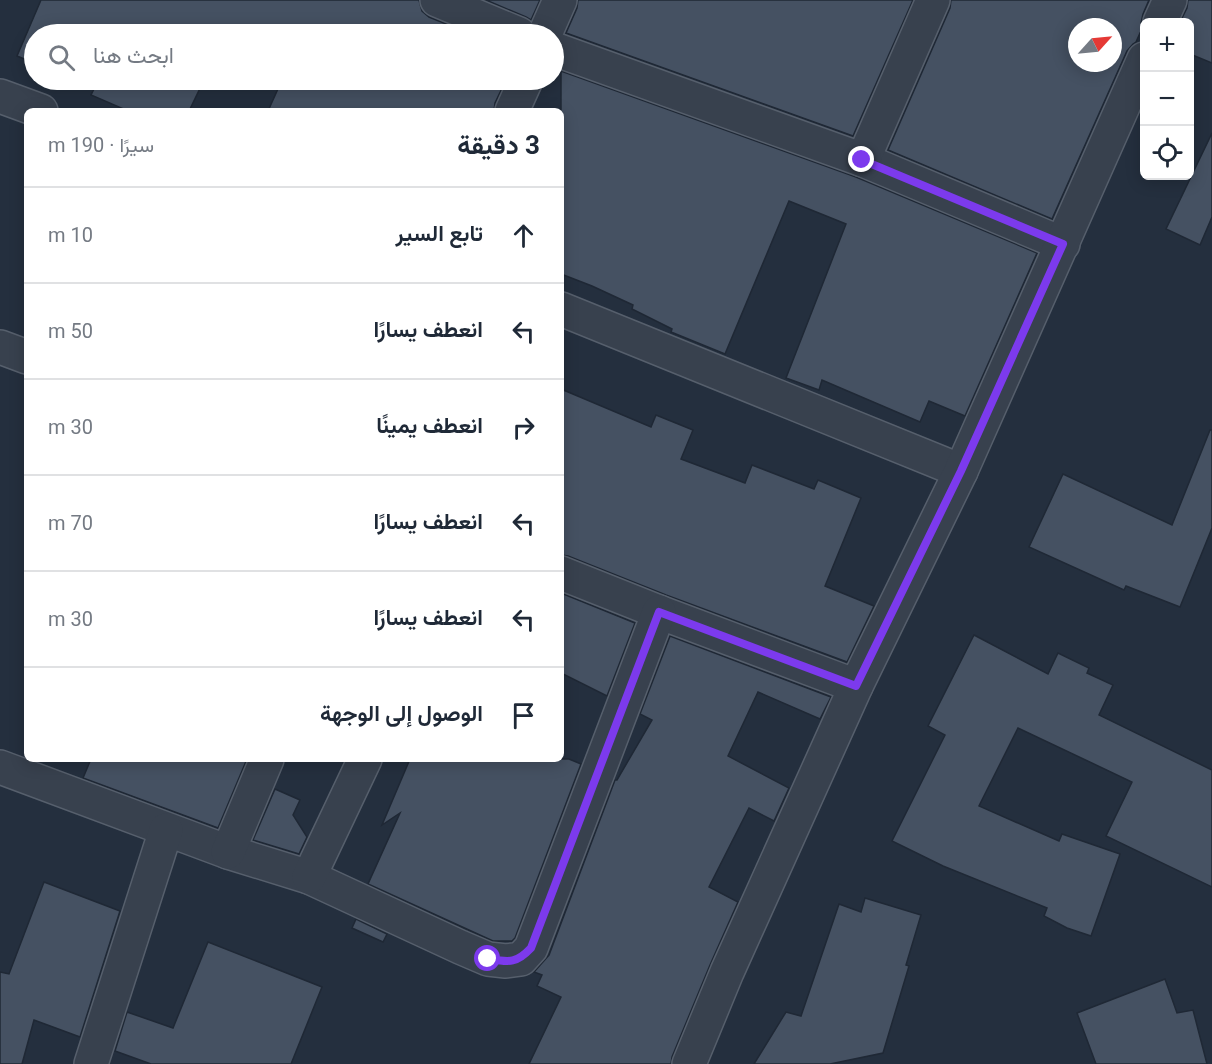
<!DOCTYPE html>
<html lang="ar">
<meta charset="utf-8">
<style>
:root{--surface:#fff;--page:#f6f6f7;--text:#1f2937;--muted:#747a83;--line:#e0e1e3}
body{margin:0;font-family:Roboto,Vazirmatn,sans-serif;background:var(--page);color:var(--text);direction:rtl}
.controls{position:absolute;right:18px;top:18px;display:grid;overflow:hidden;border-radius:9px;box-shadow:0 3px 15px #0003}
.controls button{width:54px;height:54px;display:grid;place-items:center;padding:0;border:0;border-bottom:2px solid var(--line);background:var(--surface);color:var(--text);font:30px sans-serif}
.compass{position:absolute;left:1068px;top:18px;width:54px;height:54px;border-radius:50%;background:var(--surface);box-shadow:0 3px 15px #0003;rotate:63deg}
.stop{position:absolute;width:18px;height:18px;margin:-14px;border:4px solid #7c3aed;border-radius:50%;background:#fff}
.stop.end{background:#7c3aed;border-color:#fff;box-shadow:0 2px 6px #0008}
.list{margin:0;padding:0;list-style:none}
h2{display:flex;justify-content:space-between;align-items:center;height:78px;margin:0;padding:0 24px;font-size:26px}
h2 small{font-size:20px;font-weight:400;color:var(--muted)}
.list li{display:grid;grid-template-columns:39px 1fr auto;gap:18px;align-items:center;box-sizing:border-box;height:96px;padding:0 24px;border-top:2px solid var(--line)}
.list b{display:block;font-size:22px;white-space:nowrap}
.list em{font-size:20px;font-style:normal;color:var(--muted)}
.icon{flex:none;width:33px;height:33px;fill:none;stroke:currentColor;stroke-width:2;stroke-linecap:round;stroke-linejoin:round}
.map{position:relative;flex:none;width:1212px;height:1064px;overflow:hidden;direction:ltr}
.search{position:absolute;background:var(--surface);box-shadow:0 3px 15px #0003;left:24px;top:24px;width:540px;height:66px;display:flex;align-items:center;gap:15px;box-sizing:border-box;padding:0 21px;border-radius:33px;color:var(--muted);font-size:22px}
.panel{position:absolute;background:var(--surface);box-shadow:0 3px 15px #0003;left:24px;top:108px;width:540px;height:654px;border-radius:9px;direction:rtl}
.map>svg:first-child{display:block}
.building{fill:#455162;stroke:#1f2835;stroke-width:1.5;fill-rule:evenodd}
.lines{fill:none;stroke-linecap:round;stroke-linejoin:round}
.minor-casing{stroke:#565f6c;stroke-width:36}
.minor{stroke:#38414e;stroke-width:33}
.route{stroke:#7c3aed;stroke-width:8}
</style>
<div class="map">
<svg width="1212" height="1064" viewBox="0 0 1212 1064">
<rect width="100%" height="100%" fill="#242f3e"/>
<g class="building">
<path d="M41 0H419L422 11 429 17 471 34H34V63L17 56Z"/>
<path d="M486 0H540L531 20 526 17Z"/>
<path d="M578 0H913L853 136 566 33 577 8Z"/>
<path d="M951 0H1149L1143 14 1141 23 1144 35 1140 33 1136 42 1133 44 1127 51 1052 219 888 150 950 8ZM1077 27H1113V63H1077Z"/>
<path d="M1188 0H1212V63L1190 54V22H1180L1187 8Z"/>
<path d="M561 71 856 177 1037 253 965 416 929 401 920 422 822 380 819 390 786 378 846 224 789 201 725 354 671 332 672 329 632 309 633 305 592 286 561 274Z"/>
<path d="M76 80H204L189 111H128L91 95 95 87Z"/>
<path d="M282 80H506L495 103 494 111H268Z"/>
<path d="M1212 133V217L1200 245 1166 229Z"/>
<path d="M561 389 651 427 656 415 693 430 681 459 745 483 752 465 814 489 818 480 861 498 825 586 874 606 847 662 666 595 568 556 561 555Z"/>
<path d="M1210 430H1212V528L1180 607 1126 586 1124 590 1029 547 1063 474 1172 525Z"/>
<path d="M561 593 635 623 607 696 561 673Z"/>
<path d="M974 635 1048 674 1058 653 1089 668 1087 673 1113 685 1099 715 1212 770V887L1106 836 1132 782 1018 728 979 806 1059 841 1062 834 1120 854 1091 936 1067 928 1044 916 1047 908 943 866 892 841 945 735 928 726Z"/>
<path d="M670 636 831 697 820 719 758 692 728 756 789 788 774 821 749 808 709 887 738 902 710 965 672 1057 671 1064H529L561 997 537 986 542 975 534 972 549 955 615 780H617L652 720 640 714Z"/>
<path d="M91 759H247L218 828 83 778Z"/>
<path d="M410 759H569L581 764 515 938 512 941H493L368 884 400 813 382 825Z"/>
<path d="M275 789 300 800 293 815 307 837 299 854 253 840Z"/>
<path d="M44 882 120 911 80 1037 34 1020 22 1064H0V972L9 974Z"/>
<path d="M865 898 921 915 906 965 909 966 883 1053 830 1064H754L786 1012 801 1016 839 904 861 912Z"/>
<path d="M356 919 387 934 383 942 352 928Z"/>
<path d="M208 942 322 987 291 1064H151L115 1051 127 1012 173 1028Z"/>
<path d="M1165 979 1177 1013 1193 1010 1207 1064H1096L1077 1013Z"/>
</g>
<g class="lines">
<defs>
<g id="minor">
<path d="M437 0 519 34"/>
<path d="M1160 22 1170 0"/>
<path d="M545 34 560 0"/>
<path d="M554 49 863 160 1063 244"/>
<path d="M0 96 41 111"/>
<path d="M512 111 526 80"/>
<path d="M863 160 933 0"/>
<path d="M561 309 961 471"/>
<path d="M0 347 27 357"/>
<path d="M561 573 659 612 856 686"/>
<path d="M0 767 228 852 309 877 460 947 488 959 506 961 521 959 531 948 659 612"/>
<path d="M228 852 267 759"/>
<path d="M309 877 365 759"/>
<path d="M91 1064 166 830"/>
<path d="M689 1064 727 972 856 686 961 471 1144 59"/>
</g>
</defs>
<use href="#minor" class="minor-casing"/>
<use href="#minor" class="minor"/>
</g>
<g class="lines">
<path class="route" d="M488 959C509 962 516 964 531 948L659 612 856 686 961 471 1063 244 862 160"/>
</g>
</svg>
<div class="controls">
<button>+</button>
<button>−</button>
<button><svg class="icon" aria-label="locate" viewBox="0 0 24 24"><circle cx="12" cy="12" r="6"/><path d="M12 2v4M12 18v4M2 12h4M18 12h4"/></svg></button>
</div>
<svg class="compass" viewBox="-18 -18 36 36"><path d="M0-13l5 13h-10z" fill="#e53935"/><path d="M0 13l5-13h-10z" fill="#747a83"/></svg>
<div class="stop" style="left:488px;top:959px"></div>
<div class="stop end" style="left:862px;top:160px"></div>
<div class="search"><svg class="icon" aria-label="search" viewBox="0 0 24 24"><circle cx="10" cy="10" r="6"/><path d="M15 15l6 6"/></svg>ابحث هنا</div>
<section class="panel">
<h2>3 دقيقة<small>سيرًا · 190 m</small></h2>
<ul class="list">
<li><svg class="icon" aria-label="ahead" viewBox="0 0 24 24"><path d="M12 20V5M6 11l6-6 6 6"/></svg><div><b>تابع السير</b></div><em>10 m</em></li>
<li><svg class="icon" aria-label="left" viewBox="0 0 24 24"><path d="M17 20v-9H6M10 6l-5 5 5 5"/></svg><div><b>انعطف يسارًا</b></div><em>50 m</em></li>
<li><svg class="icon" aria-label="right" viewBox="0 0 24 24"><path d="M7 20v-9h11M14 6l5 5-5 5"/></svg><div><b>انعطف يمينًا</b></div><em>30 m</em></li>
<li><svg class="icon" aria-label="left" viewBox="0 0 24 24"><path d="M17 20v-9H6M10 6l-5 5 5 5"/></svg><div><b>انعطف يسارًا</b></div><em>70 m</em></li>
<li><svg class="icon" aria-label="left" viewBox="0 0 24 24"><path d="M17 20v-9H6M10 6l-5 5 5 5"/></svg><div><b>انعطف يسارًا</b></div><em>30 m</em></li>
<li><svg class="icon" aria-label="arrive" viewBox="0 0 24 24"><path d="M6 21V4h12l-3 4 3 4H6"/></svg><div><b>الوصول إلى الوجهة</b></div></li>
</ul>
</section>
</div>
